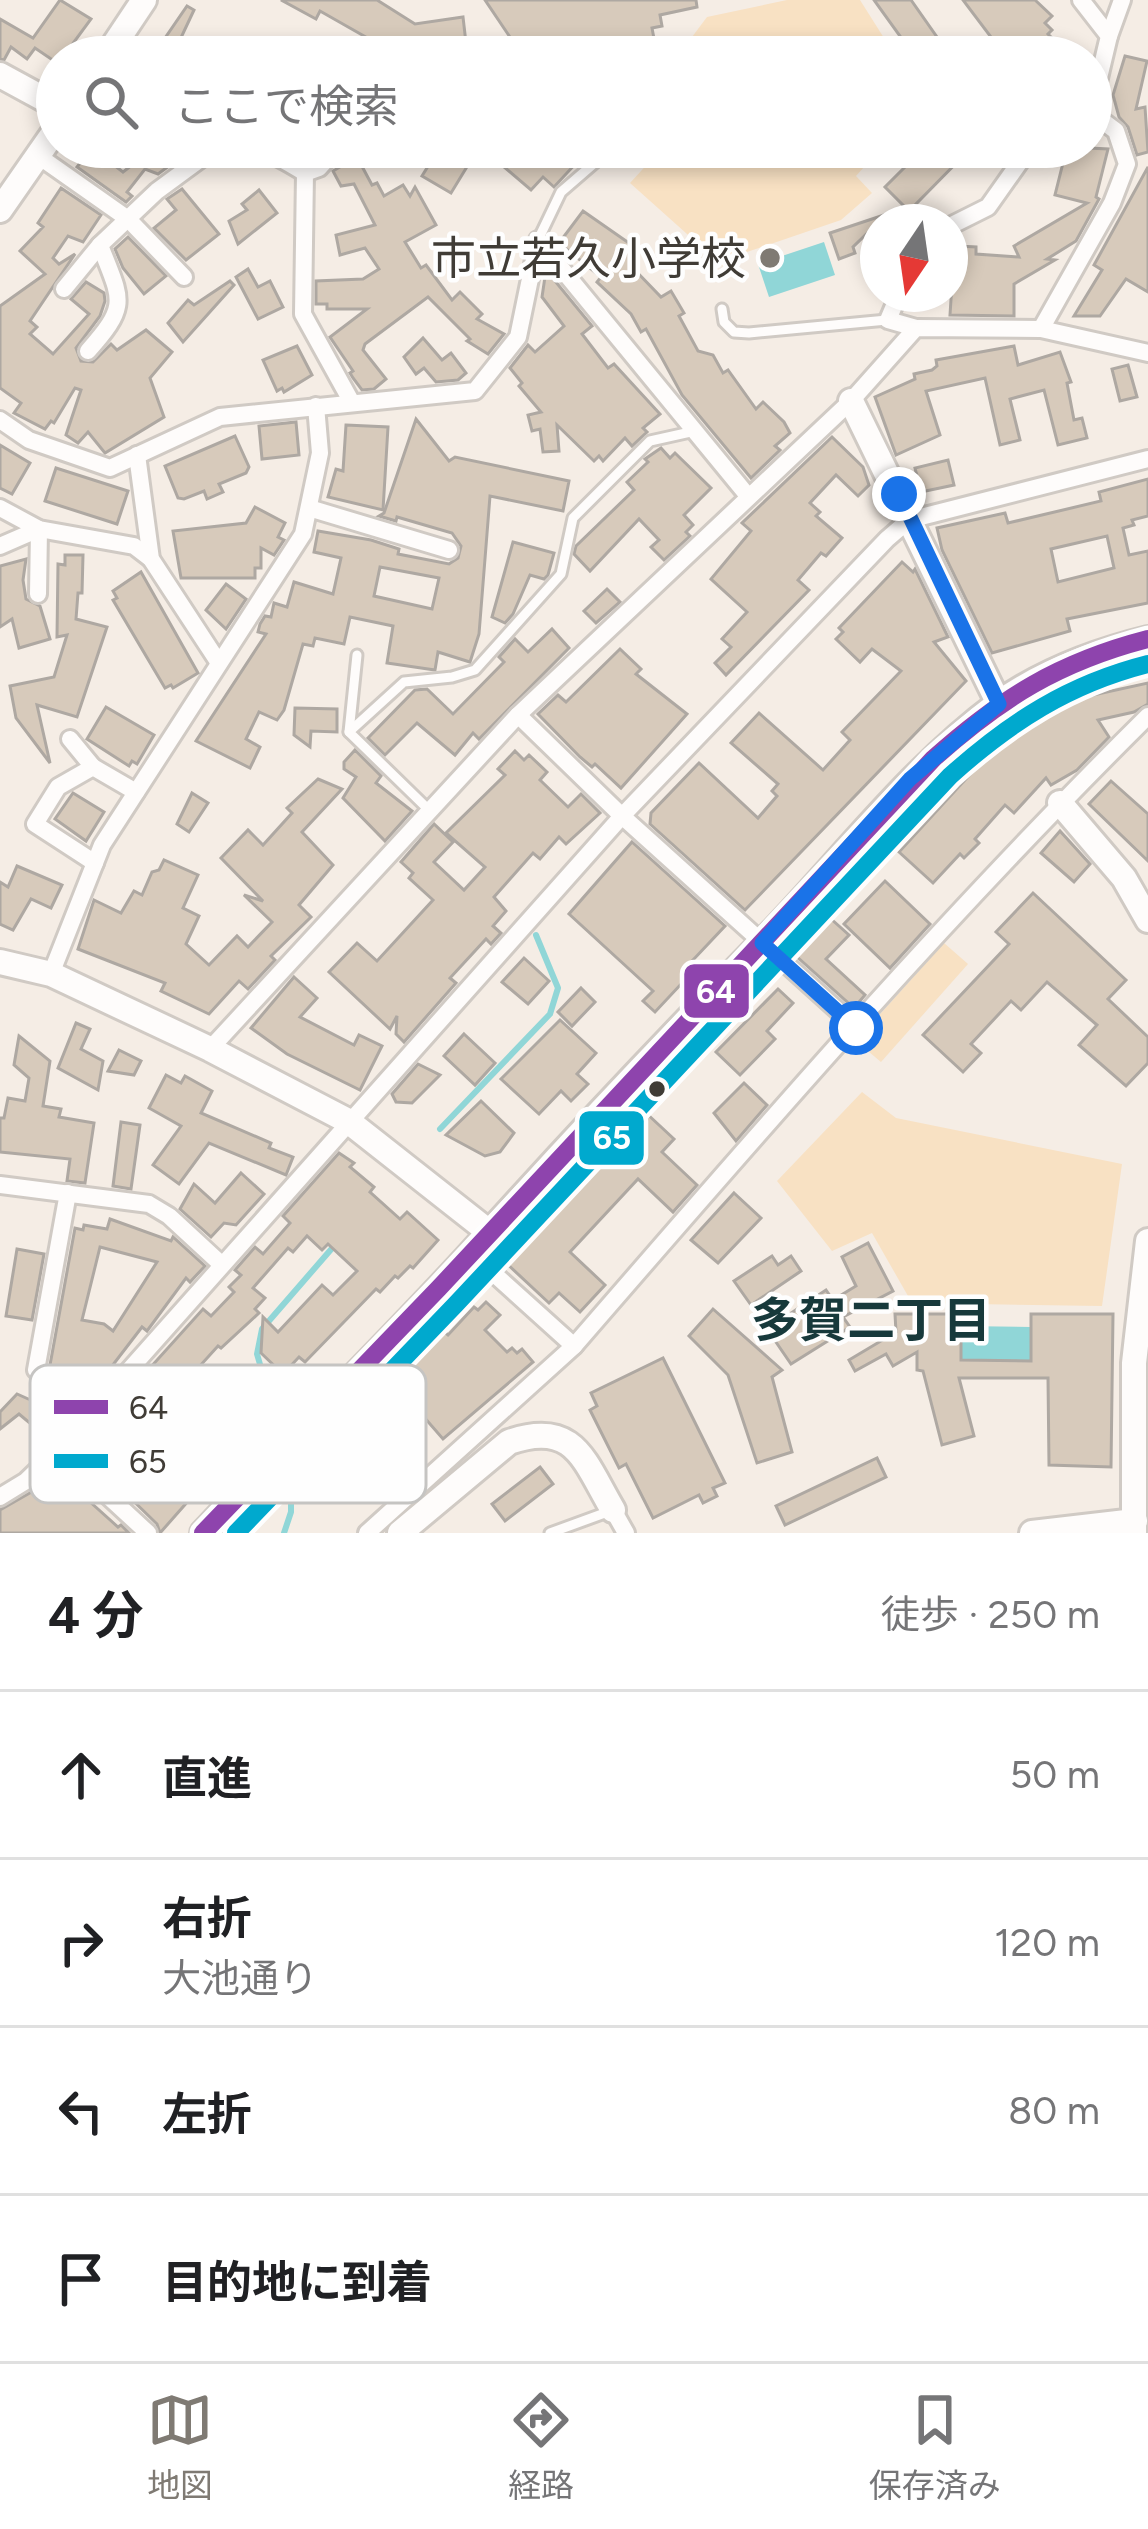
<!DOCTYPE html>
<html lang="ja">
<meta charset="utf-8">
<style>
:root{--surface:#fff;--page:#f2f2f2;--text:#202124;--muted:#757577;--line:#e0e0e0;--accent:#7f7a73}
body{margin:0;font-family:Figtree,"Noto Sans JP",sans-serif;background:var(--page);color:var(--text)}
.compass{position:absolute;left:860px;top:204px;width:108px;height:108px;border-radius:50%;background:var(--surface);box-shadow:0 6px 18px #0003;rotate:193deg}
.stop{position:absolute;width:36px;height:36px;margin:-27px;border:9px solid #1a73e8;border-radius:50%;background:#fff}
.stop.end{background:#1a73e8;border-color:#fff;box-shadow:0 3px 12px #0008}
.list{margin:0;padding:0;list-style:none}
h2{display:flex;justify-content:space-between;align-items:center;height:156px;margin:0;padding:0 48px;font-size:51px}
h2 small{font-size:39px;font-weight:400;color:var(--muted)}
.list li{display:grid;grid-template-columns:78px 1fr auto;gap:36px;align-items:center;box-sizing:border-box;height:168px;padding:0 48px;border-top:3px solid var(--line)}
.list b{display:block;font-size:45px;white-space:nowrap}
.list p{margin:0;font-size:39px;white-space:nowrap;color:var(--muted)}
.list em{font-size:39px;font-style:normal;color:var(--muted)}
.icon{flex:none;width:66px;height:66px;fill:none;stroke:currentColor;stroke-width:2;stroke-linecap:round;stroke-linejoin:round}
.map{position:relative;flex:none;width:1148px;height:1533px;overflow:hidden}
.search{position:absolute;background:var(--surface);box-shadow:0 6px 18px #0003;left:36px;right:36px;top:36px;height:132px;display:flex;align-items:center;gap:30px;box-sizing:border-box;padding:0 42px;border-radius:66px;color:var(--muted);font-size:45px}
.sheet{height:828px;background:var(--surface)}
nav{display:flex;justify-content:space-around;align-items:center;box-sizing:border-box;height:168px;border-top:3px solid var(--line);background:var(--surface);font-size:33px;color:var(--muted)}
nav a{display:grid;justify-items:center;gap:6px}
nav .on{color:var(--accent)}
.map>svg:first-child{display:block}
.green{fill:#f8e1c3}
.water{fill:#90d6d7}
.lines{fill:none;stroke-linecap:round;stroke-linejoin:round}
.stream{stroke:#90d6d7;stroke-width:6}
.building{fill:#d7cabb;stroke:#aea8a2;stroke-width:3;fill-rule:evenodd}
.lane-casing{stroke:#d0cac4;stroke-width:15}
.street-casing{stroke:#d0cac4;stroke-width:22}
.secondary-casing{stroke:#d0cac4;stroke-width:30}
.lane{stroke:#fefcfb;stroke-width:9}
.street{stroke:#fefcfb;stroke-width:16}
.secondary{stroke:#fefcfb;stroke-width:24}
.bus-1-casing{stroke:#fefefe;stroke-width:27}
.bus-2-casing{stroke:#fefefe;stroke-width:27}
.bus-1{stroke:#8e44ad;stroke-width:18}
.bus-2{stroke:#00a9ce;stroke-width:18}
.route{stroke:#1a73e8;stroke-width:15}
.poi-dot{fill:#7f7a73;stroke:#fefefe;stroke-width:4.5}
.bus-dot{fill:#403c36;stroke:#fefefe;stroke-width:4.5}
.labels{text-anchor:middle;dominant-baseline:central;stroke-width:9;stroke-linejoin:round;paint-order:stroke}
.poi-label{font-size:45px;fill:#403c36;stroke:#fefefe;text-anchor:end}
.neighbourhood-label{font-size:48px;font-weight:bold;fill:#17393b;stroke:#fefefe}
.key{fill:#fefefe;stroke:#c5c4c2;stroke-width:3}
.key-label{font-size:33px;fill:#403c36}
.line-badge{stroke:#fefefe;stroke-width:4.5}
.badge-label{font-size:33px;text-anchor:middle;font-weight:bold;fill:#fff}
</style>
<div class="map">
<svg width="1148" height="1533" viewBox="0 0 1148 1533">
<rect width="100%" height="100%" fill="#f5ede5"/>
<g class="green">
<path d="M787 0H860L896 57H677L707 17Z"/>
<path d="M663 147H882L856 176 872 193 841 220 744 253 725 268 630 183Z"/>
<path d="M944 943 968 964 881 1062 856 1041Z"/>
<path d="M862 1092 896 1118 1122 1164 1102 1306 912 1303 872 1233 832 1251 777 1181Z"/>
</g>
<g class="water">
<path d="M824 242 835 275 769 297 758 264Z"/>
<path d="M961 1326 1031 1327V1361H961Z"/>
</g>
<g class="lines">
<g class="stream">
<path d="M440 1129 550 1014 558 988 536 935"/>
<path d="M275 1416 257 1354 262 1329 334 1246"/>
<path d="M284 1533 291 1512V1487"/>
</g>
</g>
<g class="building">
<path d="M60 0 91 19 63 57H57V63L35 48 27 59 11 47 4 60 0 59V19L33 38Z"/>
<path d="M281 0H377L415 24 463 17 466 43 486 57H401L320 11 316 19Z"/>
<path d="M485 0H696L697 7 660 15 662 26 652 28 655 44 593 57H535L531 40 518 49Z"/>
<path d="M874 0H911L951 57H915Z"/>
<path d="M963 0H1035L1052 16 1045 23 1052 30 1048 34 1057 43 1044 57H1006Z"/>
<path d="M187 6 194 10 178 44 203 57H152Z"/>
<path d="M1125 56 1147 61 1136 109 1145 107 1148 152 1137 155 1128 127 1119 117 1113 95Z"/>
<path d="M155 147H190L189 151 158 174 145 169 127 192 132 196 126 202 77 167 92 148 123 172Z"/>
<path d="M440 147H479L451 193 422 176Z"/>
<path d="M520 147H591L554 187 543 177 531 190 503 166Z"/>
<path d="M907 147H972L909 211 885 187 916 156Z"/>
<path d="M1067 147 1108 149 1096 197 1099 199 1076 241 1047 259 1055 260 1014 284V316L950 315 954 253 958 254 959 246 976 247V254L1019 257 1014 246 1087 203 1055 195Z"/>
<path d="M357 157 372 185 377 183 384 196 403 185 410 196 415 187 436 225 405 242 421 268 426 265 452 300 460 292 482 314 477 319 504 334 488 354 467 341 470 339 428 297 365 344 363 350 386 379 374 389 362 390 353 378 350 373 353 371 330 337 367 309H327V304H316V281L363 279 379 269 365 248 340 255 336 235 375 225 354 184 341 186 333 171Z"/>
<path d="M1148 167V292L1126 279 1100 316H1074L1102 270 1094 265Z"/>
<path d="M61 188 101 215 83 242 68 236 53 258 59 264 75 254 30 321 37 327 30 334 53 354 89 314 71 299 86 282 104 293 105 301 100 316 76 348 81 361 93 362 111 344 117 350 146 330 172 352 150 378 164 417 105 453 88 432 78 443 66 435 81 390 75 388 54 423 51 421 45 429 14 413 21 403 0 388V306L45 274 20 251 43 227 38 223Z"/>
<path d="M182 189 219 234 186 260 154 228 176 210 167 199Z"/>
<path d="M259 190 277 213 238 244 229 221 247 210 242 204Z"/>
<path d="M583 211 639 250 634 256 638 260 632 267 661 297 671 291 684 313 679 316 698 351 713 355 723 373 728 370 756 409 763 402 784 422 790 433 775 446 780 450 751 478 682 395 646 329 641 332 631 314 597 282 601 277 559 243Z"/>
<path d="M887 214 853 247 855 253 839 259 830 233Z"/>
<path d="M128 237 166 276 144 294 123 268 115 249Z"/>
<path d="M248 269 258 287 270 281 283 307 258 319 236 277Z"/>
<path d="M546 270 592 326 582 334 608 368 614 364 660 414 643 428 647 432 632 446 625 438 603 461 599 456 594 461 557 425 559 451 543 452 540 429 532 431 528 415 541 412 519 386 522 383 510 368 528 345 535 352 564 326 542 297Z"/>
<path d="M230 281 234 285 183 342 168 323 188 300 194 305Z"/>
<path d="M423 338 442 360 451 353 466 373 458 380 436 382 424 368 416 374 404 357Z"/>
<path d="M297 346 312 375 284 392 282 388 277 391 263 360Z"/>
<path d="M1014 346 1018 365 1060 352 1071 382 1067 383 1074 420 1082 418 1087 438 1058 445 1044 390 1010 399 1020 440 1000 445 985 378 926 391 940 435 896 455 875 397 915 379 914 374 932 370 937 366 936 360Z"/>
<path d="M1128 365 1137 397 1120 401 1112 369Z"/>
<path d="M416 419 449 461 455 457 569 481 563 511 490 496 479 634 470 662 438 652 435 670 387 663 393 626 350 617 344 644 315 638 313 646 303 644 284 710 277 720 259 712 246 739 260 747 250 768 196 741 266 634 258 632 260 624 265 616 271 617 274 603 287 607 294 582 333 594 341 558 314 552 318 531 371 540 399 549 398 554 449 564 458 558 461 546 452 533 397 517 396 521 379 516 384 513ZM380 567 439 578 432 609 374 596Z"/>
<path d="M296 422 299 455 262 459 259 426Z"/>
<path d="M346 425 388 427 383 510 328 497 336 469 343 471Z"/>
<path d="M235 436 249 467 246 473 219 484 223 492 207 499 204 491 184 499 178 498 165 466Z"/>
<path d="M832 437 863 467 869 485 858 496 836 475 810 503 820 512 816 516 842 538 826 556 821 553 798 580 809 590 726 675 715 663 731 647 722 639 747 612 711 579 751 531 742 523Z"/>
<path d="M0 445 30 463 12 494 0 488Z"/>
<path d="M661 448 670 458 675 453 711 488 684 515 693 525 686 532 690 536 664 560 651 547 659 540 639 519 590 571 574 554 576 546 634 490 627 482 648 462 645 459Z"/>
<path d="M948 460 954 485 921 492 915 468Z"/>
<path d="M56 468 128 491 117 524 45 501Z"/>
<path d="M1148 479V516L1132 520 1134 525 1123 528 1129 555 1148 551V603L1067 619 1070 631 992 653 942 550 937 528 1005 513 1008 523 1101 501 1099 492ZM1107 536 1114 568 1058 582 1051 549Z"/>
<path d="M255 507 285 523 278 537 284 540 274 555 261 548V568H255V578H181L173 531 246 523Z"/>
<path d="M513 542 554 553 548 575 544 579 530 575 513 614 505 623 492 617Z"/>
<path d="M65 555H83L82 593H78L76 619 107 627 77 717 37 705 50 763 16 718 10 686 54 677 67 635 57 637 58 564 65 565Z"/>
<path d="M26 559 23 580 26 599 40 606 50 639 19 648 12 619 0 627V566Z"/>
<path d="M902 562 913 572 915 569 948 637 934 642 966 681 745 910 650 824 651 813 699 763 758 818 777 796 772 791 778 784 731 743 759 713 823 770 850 740 842 732 901 671 872 649 860 662 836 639 843 632 839 628Z"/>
<path d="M141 572 198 673 173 688 171 685 165 688 113 600 117 598 113 591Z"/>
<path d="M226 584 246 599 226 629 206 610Z"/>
<path d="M607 589 620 602 596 623 584 611Z"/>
<path d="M552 629 569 648 479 739 473 733 455 755 417 723 385 755 368 738 415 690 427 689 453 714 504 662 499 657 515 639 528 652Z"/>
<path d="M620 649 641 669 636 674 687 714 621 788 595 764 592 767 580 757 538 714 558 695 566 702Z"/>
<path d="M1148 683V704L1134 712 1098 720 1109 737 1077 770 1051 785 1046 778 1014 813 1005 805 975 839 979 843 964 858 960 854 933 883 899 852 997 745 1082 693 1084 697Z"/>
<path d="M106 707 154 735 137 764 132 761 129 766 87 739Z"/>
<path d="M295 708 337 709V732L311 731 310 747 294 735Z"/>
<path d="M355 750 381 776 376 783 412 811 385 841 343 798 356 777 344 769V762Z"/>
<path d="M515 751 524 760 529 755 547 772 540 780 568 807 581 794 600 813 566 844 559 837 540 859 533 853 494 897 506 911 493 926 501 933 491 944 486 939 450 978 456 983 404 1042 396 1034 397 1016 390 1029 329 972 357 943 377 961 433 900 409 878 413 873 401 862 434 824 453 842 434 862 464 890 485 867 446 833 505 775 498 769Z"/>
<path d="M318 779 342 789 302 832 333 865 299 905 311 917 271 956 275 960 248 989 239 981 209 1014 161 991 165 983 78 949 94 900 121 913 134 891 142 895 152 872 159 870 164 860 198 875 183 908 199 916 186 944 209 965 237 936 248 947 272 922 244 895 263 901 221 858 248 830 263 845 292 813 287 808Z"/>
<path d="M1111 781 1148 814V861L1089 804Z"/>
<path d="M73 793 104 812 86 841 55 819Z"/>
<path d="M192 793 208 803 189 832 177 824Z"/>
<path d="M1060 831 1090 864 1074 882 1041 853Z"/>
<path d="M632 842 725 926 692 961 698 966 655 1012 643 1001 653 991 569 914Z"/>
<path d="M17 866 62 885 51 908 31 899 13 930 0 924V882L8 887Z"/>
<path d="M885 881 930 924 890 968 844 924Z"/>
<path d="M1033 893 1126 980 1108 999 1148 1037V1063L1126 1086 1079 1045 1097 1025 1047 982 1021 1010 1011 1001 971 1044 981 1053 963 1072 923 1035 1009 944 996 932Z"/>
<path d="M830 918 849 935 826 959 865 995 854 1008 795 955Z"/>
<path d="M524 958 549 981 528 1004 502 982Z"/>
<path d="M294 977 317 998 300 1017 354 1045 359 1035 382 1046 360 1090 287 1054 251 1028Z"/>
<path d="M581 988 595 1002 572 1026 558 1012Z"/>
<path d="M778 989 793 1003 767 1031 775 1039 740 1075 716 1052Z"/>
<path d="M560 1020 596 1053 577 1074 588 1084 571 1101 561 1091 539 1114 501 1079Z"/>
<path d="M76 1023 90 1029 81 1049 103 1061 98 1090 58 1068Z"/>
<path d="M464 1034 495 1063 475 1085 444 1056Z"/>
<path d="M19 1036 50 1061 43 1106 61 1109 59 1117 94 1123 85 1183 67 1181 70 1159 0 1152V1118H4L8 1098 25 1101 29 1078 14 1065Z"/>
<path d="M119 1050 141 1061 134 1075 108 1071Z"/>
<path d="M418 1064 440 1075 412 1103 396 1102 392 1094Z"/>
<path d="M166 1075 181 1083 185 1076 212 1091 201 1113 271 1143 269 1148 293 1157 286 1175 209 1143 179 1184 153 1165 181 1126 149 1108Z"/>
<path d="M744 1083 767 1105 736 1141 714 1113Z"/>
<path d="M481 1101 514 1133 500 1152 485 1156 446 1135Z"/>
<path d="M645 1112 674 1139 662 1152 697 1185 673 1212 638 1179 570 1252 605 1285 580 1312 559 1293 549 1303 505 1262Z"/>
<path d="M121 1122 140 1125 131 1189 113 1186Z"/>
<path d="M339 1153 354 1163 350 1167 374 1187 370 1192 400 1219 407 1212 438 1240 413 1268 410 1266 398 1278 395 1276 380 1292 376 1289 305 1362 299 1357 283 1374 261 1353 263 1317 278 1332 322 1285 333 1295 357 1271 328 1244 322 1250 307 1236 293 1252 288 1248 253 1288 265 1298 255 1309 259 1313 221 1348 218 1346 198 1368 240 1404 191 1461 166 1439 201 1400 125 1418 153 1445 123 1476 100 1455 93 1464 77 1449 203 1309 211 1316 234 1292 229 1287 241 1275 235 1270 255 1247 263 1254 290 1223 283 1216Z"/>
<path d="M241 1173 264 1194 236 1225 224 1223 211 1237 180 1209 194 1184 215 1203Z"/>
<path d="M734 1193 761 1218 718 1263 691 1240Z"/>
<path d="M110 1219 171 1241 173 1237 205 1266 190 1282 186 1278 147 1331 142 1327 86 1400 50 1365 75 1228 83 1230 84 1225 107 1229ZM100 1247 157 1262 113 1331 104 1324 82 1320Z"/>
<path d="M868 1243 893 1291 843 1317 850 1327 791 1364 767 1329 826 1290 833 1300 856 1286 842 1257Z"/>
<path d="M17 1249 44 1254 32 1320 6 1316Z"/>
<path d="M772 1256 778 1265 791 1256 801 1271 751 1305 734 1281Z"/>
<path d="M486 1302 500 1315 485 1330 507 1352 512 1348 517 1353 522 1349 533 1362 443 1439 417 1409 389 1438 416 1466 390 1490 343 1440 403 1378 399 1374 441 1329 448 1335 474 1307 478 1310Z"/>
<path d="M713 1309 782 1370 772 1377 792 1452 757 1463 728 1375 689 1336Z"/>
<path d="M895 1314H961V1360L1031 1361V1314H1113L1111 1467 1049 1465 1048 1378H959L974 1436 942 1445 923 1371 917 1370V1352L893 1366 886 1354 855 1371 849 1360 896 1332Z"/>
<path d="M663 1358 725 1483 713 1488 717 1496 703 1503 699 1495 653 1518 626 1464 619 1468 590 1410 597 1406 591 1393Z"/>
<path d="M42 1393 69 1419 50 1440 19 1414 0 1429V1412L17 1394 35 1402Z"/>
<path d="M877 1458 886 1477 785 1525 776 1506Z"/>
<path d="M181 1467 198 1483 194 1488 197 1491 160 1533 157 1524 118 1486 134 1468 158 1489Z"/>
<path d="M540 1467 553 1484 505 1521 492 1504Z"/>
<path d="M59 1474 118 1527 121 1525 129 1533H0V1510L35 1490 41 1494Z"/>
</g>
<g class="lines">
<defs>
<g id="lane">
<path d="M538 240 561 192 613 147"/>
<path d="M722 309 724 322 734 332 749 333 887 320"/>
<path d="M349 732 357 655"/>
<path d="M430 811 349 732 404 682 452 677 475 670 561 574 573 518 650 441 695 431"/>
<path d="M550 1533 613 1510"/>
</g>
<g id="street">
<path d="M1109 36 1122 0"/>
<path d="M338 147 319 168 305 173 303 314 351 401"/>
<path d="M202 150 206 155C252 143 266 149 305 173"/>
<path d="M37 155 128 219 184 277"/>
<path d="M950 226 988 207 1024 156V147"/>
<path d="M64 289 100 245"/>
<path d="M899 294 888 320 916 328"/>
<path d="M1041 329 1148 353"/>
<path d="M88 351C130 304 121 300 100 245L157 191 206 155"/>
<path d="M0 420 29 440 110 468 220 417 475 391 518 337 538 240 748 496"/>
<path d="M137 455 151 559 219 663"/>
<path d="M0 508 39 529 134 546 151 559"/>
<path d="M309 508 449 550"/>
<path d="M0 546 39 529 38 594"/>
<path d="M518 715 622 816 856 1027"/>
<path d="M70 739 93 767"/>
<path d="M95 863 35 824 58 787 93 767 136 792"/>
<path d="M51 974 102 845 303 534 320 453 316 406"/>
<path d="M210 1049 518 715 851 401 916 328 1041 329 1112 203 1127 164 1116 131 1096 116 1094 99 1109 36 1081 0"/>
<path d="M0 1185 149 1204 169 1216 221 1264"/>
<path d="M68 1193 36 1370 86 1418"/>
<path d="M471 1253 574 1346C760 1131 946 916 1148 716"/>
<path d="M58 1450 148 1533"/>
<path d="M0 1497 26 1481 58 1450 622 816 887 539 909 520 1148 459"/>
<path d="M613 1510 626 1533"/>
<path d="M367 1533 574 1346"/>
</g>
<g id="secondary">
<path d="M106 57 144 0"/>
<path d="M0 75 57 106"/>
<path d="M0 210 57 128"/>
<path d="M851 401 999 704"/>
<path d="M1060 803 1124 878 1148 920"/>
<path d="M0 962 51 974 210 1049 348 1121 489 1232"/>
<path d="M203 1533C291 1438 385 1348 472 1252 565 1148 660 1047 757 948 838 866 906 772 999 703 1044 671 1095 652 1148 639"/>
<path d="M400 1533 509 1442C575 1419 584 1461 613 1510"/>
<path d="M1032 1533 1135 1521"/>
<path d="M1134 1533V1363L1148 1241"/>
</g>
</defs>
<use href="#lane" class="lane-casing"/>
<use href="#street" class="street-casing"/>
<use href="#secondary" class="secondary-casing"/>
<use href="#lane" class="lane"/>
<use href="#street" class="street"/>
<use href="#secondary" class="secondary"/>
<defs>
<path id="bus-1" d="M203 1533 439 1288 933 759C1001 698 1059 662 1148 639"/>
<path id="bus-2" d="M236 1533 456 1304 950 776C1010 722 1069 684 1148 664"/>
</defs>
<use href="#bus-1" class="bus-1-casing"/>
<use href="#bus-2" class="bus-2-casing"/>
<use href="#bus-1" class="bus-1"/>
<use href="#bus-2" class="bus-2"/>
</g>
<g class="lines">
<path class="route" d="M856 1028 762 943 910 779 999 704 899 494"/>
</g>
<circle class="poi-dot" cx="770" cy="258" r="12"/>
<circle class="bus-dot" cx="657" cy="1089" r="10"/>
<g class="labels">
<g class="poi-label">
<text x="746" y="258">市立若久小学校</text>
</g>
<g class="neighbourhood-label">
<text x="871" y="1320">多賀二丁目</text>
</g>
</g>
<rect x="30" y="1365" width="396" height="138" rx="18" class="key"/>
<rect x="54" y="1400" width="54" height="14" fill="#8e44ad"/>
<rect x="54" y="1454" width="54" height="14" fill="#00a9ce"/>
<g class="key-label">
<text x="129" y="1419">64</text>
<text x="129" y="1473">65</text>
</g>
<g class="line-badge">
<rect x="682" y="962" width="69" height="58" rx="12" fill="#8e44ad"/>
<rect x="577" y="1109" width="69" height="58" rx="12" fill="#00a9ce"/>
</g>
<g class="badge-label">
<text x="716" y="1003">64</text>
<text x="612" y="1149">65</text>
</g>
</svg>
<svg class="compass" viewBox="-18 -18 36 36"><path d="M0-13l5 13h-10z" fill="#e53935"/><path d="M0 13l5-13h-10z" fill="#757577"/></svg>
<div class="stop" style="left:856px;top:1028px"></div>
<div class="stop end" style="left:899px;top:494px"></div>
<div class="search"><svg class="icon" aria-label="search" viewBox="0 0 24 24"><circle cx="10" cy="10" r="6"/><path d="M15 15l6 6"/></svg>ここで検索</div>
</div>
<section class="sheet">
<h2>4 分<small>徒歩 · 250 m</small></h2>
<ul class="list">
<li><svg class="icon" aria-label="ahead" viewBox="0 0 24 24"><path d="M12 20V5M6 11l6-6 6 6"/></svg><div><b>直進</b></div><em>50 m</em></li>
<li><svg class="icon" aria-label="right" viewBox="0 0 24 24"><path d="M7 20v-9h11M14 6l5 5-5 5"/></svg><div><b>右折</b><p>大池通り</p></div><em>120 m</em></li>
<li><svg class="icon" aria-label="left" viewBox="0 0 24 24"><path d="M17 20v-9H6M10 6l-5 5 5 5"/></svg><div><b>左折</b></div><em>80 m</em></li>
<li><svg class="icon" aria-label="arrive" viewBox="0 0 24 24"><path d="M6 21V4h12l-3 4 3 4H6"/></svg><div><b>目的地に到着</b></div></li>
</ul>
</section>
<nav>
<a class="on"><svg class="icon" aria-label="map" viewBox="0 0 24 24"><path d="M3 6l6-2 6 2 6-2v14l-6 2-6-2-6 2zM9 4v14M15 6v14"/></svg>地図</a>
<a><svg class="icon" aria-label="directions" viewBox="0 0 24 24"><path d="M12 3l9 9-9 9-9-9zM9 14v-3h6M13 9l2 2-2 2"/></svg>経路</a>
<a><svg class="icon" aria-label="saved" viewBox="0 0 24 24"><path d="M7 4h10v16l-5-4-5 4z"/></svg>保存済み</a>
</nav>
